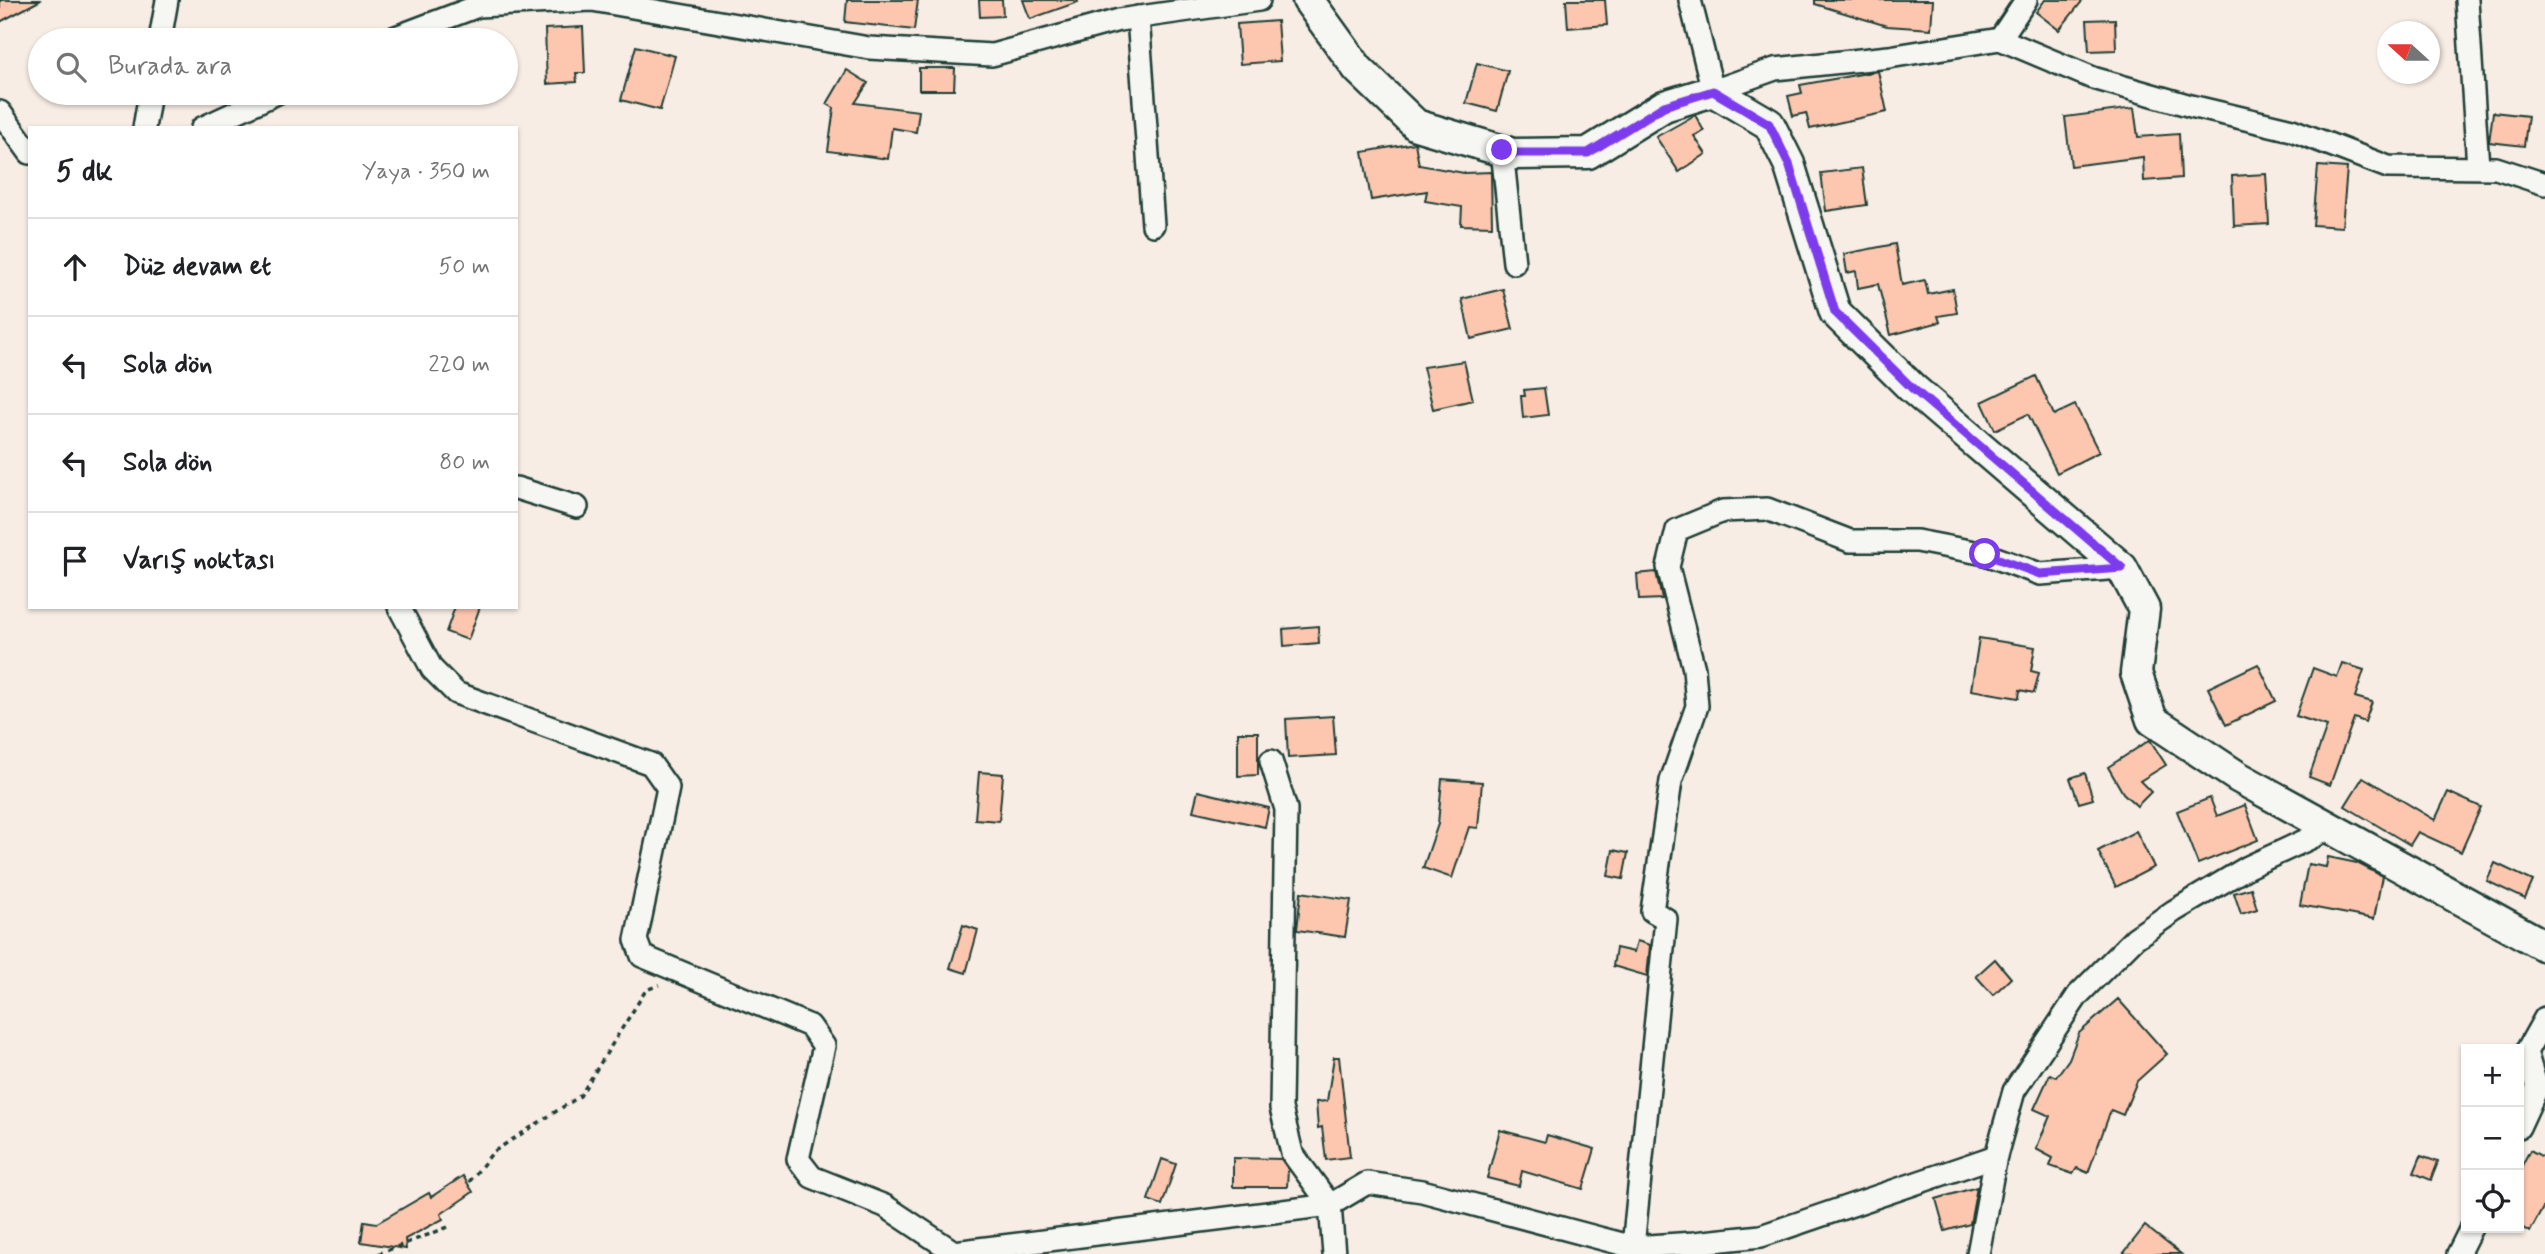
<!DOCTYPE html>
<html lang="tr">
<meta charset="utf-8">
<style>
:root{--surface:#fff;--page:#f2f2f2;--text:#202124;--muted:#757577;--line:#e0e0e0}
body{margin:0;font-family:Mynerve,sans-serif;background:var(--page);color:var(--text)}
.controls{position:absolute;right:21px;bottom:21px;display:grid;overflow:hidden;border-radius:0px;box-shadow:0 2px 5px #0004}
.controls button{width:63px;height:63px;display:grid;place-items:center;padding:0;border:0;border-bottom:2px solid var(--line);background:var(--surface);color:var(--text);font:35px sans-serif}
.compass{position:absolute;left:2377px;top:21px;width:63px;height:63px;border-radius:50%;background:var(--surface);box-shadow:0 2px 5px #0004;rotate:291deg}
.stop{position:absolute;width:21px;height:21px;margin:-16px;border:5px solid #7c3aed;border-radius:50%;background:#fff}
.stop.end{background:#7c3aed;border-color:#fff;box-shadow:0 2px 7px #0008}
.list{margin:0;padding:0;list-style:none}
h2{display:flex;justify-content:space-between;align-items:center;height:91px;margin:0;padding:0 28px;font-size:30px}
h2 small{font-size:23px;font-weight:400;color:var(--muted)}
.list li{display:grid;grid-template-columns:46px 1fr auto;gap:21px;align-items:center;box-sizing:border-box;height:98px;padding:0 28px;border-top:2px solid var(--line)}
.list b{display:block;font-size:26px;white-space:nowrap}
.list em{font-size:23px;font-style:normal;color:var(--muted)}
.icon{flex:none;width:38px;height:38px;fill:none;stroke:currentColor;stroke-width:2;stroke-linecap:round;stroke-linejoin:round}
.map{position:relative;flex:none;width:2545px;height:1254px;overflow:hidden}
.search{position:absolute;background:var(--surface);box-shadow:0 2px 5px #0004;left:28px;top:28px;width:490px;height:77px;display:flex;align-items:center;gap:18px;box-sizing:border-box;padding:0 24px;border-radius:38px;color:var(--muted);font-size:26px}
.panel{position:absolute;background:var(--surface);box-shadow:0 2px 5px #0004;left:28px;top:126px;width:490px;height:483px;border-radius:0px}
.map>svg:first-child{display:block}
.building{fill:#fdc7af;stroke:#1f3d34;stroke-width:2}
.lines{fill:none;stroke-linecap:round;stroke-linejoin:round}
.street-casing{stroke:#1f3d34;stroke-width:26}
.secondary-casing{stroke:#1f3d34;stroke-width:35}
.path{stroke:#1f3d34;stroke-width:3.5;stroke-dasharray:5 5;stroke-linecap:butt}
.street{stroke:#f6f6f2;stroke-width:21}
.secondary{stroke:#f6f6f2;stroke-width:30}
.route{stroke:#7c3aed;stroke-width:9}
</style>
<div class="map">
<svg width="2545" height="1254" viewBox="0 0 2545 1254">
<rect width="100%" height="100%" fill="#f7ede5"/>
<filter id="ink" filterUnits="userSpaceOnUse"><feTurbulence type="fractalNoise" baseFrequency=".0143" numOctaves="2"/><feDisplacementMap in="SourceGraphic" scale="14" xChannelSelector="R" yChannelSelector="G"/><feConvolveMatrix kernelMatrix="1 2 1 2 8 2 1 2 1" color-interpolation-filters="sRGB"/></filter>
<g filter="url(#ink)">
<g class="building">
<path d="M0 0H41L0 22Z"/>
<path d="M847 0H918L914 30 845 22Z"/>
<path d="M979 0H1002L1003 16 980 17Z"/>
<path d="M1023 0H1077L1078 2 1030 19Z"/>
<path d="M1566 0H1605L1607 25 1568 28Z"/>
<path d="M1815 0H1933L1931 29 1887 26 1815 4Z"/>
<path d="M2045 0H2083L2059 30 2036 12Z"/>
<path d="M2115 19 2116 50 2089 51 2087 20Z"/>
<path d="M1277 21 1280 61 1240 64 1237 24Z"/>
<path d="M583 27 585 73H576L577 82 547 84 545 29Z"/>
<path d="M636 46 675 56 660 110 621 100Z"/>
<path d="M1477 63 1508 71 1497 111 1466 103Z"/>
<path d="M919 68H955L954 90H919Z"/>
<path d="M847 70 868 83 855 103 919 111 916 132 892 128 888 159 828 151 834 108 827 104Z"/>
<path d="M1878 71 1887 112 1810 129 1806 113 1793 116 1788 96 1802 93 1800 85Z"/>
<path d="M2134 108 2138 137 2179 134 2181 178 2144 181 2143 157 2071 166 2065 117Z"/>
<path d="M2493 112 2528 116 2524 146 2489 142Z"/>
<path d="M1695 115 1704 131 1694 136 1706 154 1679 172 1656 137Z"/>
<path d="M1415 143 1419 165 1464 173 1491 172 1492 226 1461 225 1462 207 1425 201 1427 191 1371 200 1363 152Z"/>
<path d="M2318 166 2347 168 2342 227 2313 225Z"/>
<path d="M1862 168 1867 205 1826 211 1821 173Z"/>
<path d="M2266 174 2269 224 2234 226 2232 176Z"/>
<path d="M1895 244 1902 285 1925 280 1928 294 1953 289 1957 313 1938 316 1940 322 1891 335 1878 284 1858 288 1856 271 1847 273 1844 254Z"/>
<path d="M1503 289 1513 329 1471 339 1462 299Z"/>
<path d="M1464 361 1473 400 1433 409 1423 367Z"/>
<path d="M2036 376 2054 415 2075 405 2099 452 2057 473 2028 414 1995 430 1982 402Z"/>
<path d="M1544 388 1548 415 1523 418 1521 396H1525L1524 390Z"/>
<path d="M1656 572 1662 599 1639 600 1637 574Z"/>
<path d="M455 607H480L468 640 446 632Z"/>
<path d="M1318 626 1319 643 1284 646 1283 629Z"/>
<path d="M1979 638 2035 647 2031 671 2039 673 2034 693 2020 690 2019 698 1971 690Z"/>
<path d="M2342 663 2364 670 2355 697 2372 702 2365 722 2354 718 2330 785 2309 777 2327 726 2296 716 2313 668 2337 677Z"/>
<path d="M2258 664 2276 701 2226 725 2208 688Z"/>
<path d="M1333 716 1336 755 1288 758 1286 719Z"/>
<path d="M1238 732H1258V775L1238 776Z"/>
<path d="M2150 740 2166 765 2140 781 2151 792 2137 806 2123 793 2108 767Z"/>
<path d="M979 772 1003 774 999 821 975 819Z"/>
<path d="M2085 773 2093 799 2079 803 2070 778Z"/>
<path d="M2363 777 2435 820 2448 792 2481 807 2461 852 2418 832 2410 845 2345 806Z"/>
<path d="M1442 779 1482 782 1478 828 1469 827 1452 878 1423 868 1438 824Z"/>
<path d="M1198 791 1269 808 1265 827 1193 811Z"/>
<path d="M2210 798 2217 816 2245 805 2258 840 2198 864 2177 811Z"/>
<path d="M2136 831 2154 867 2116 887 2098 851Z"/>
<path d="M1613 850 1628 853 1623 879 1608 876Z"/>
<path d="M2328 857 2357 863 2382 876 2374 919 2300 905 2308 864 2326 867Z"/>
<path d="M2495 863 2533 881 2525 899 2487 881Z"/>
<path d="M2251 888 2257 909 2241 914 2234 893Z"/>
<path d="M1301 892 1351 900 1345 937 1297 930Z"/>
<path d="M963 925 978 930 966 973 950 968Z"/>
<path d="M1637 941 1650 945 1647 976 1613 966 1616 948 1634 952Z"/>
<path d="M1995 959 2011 978 1993 995 1976 976Z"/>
<path d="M2118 999 2167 1054 2137 1081 2123 1115 2111 1110 2088 1173 2077 1168 2073 1174 2050 1166 2053 1158 2036 1149 2050 1116 2034 1109 2050 1074 2056 1077 2069 1059 2079 1033Z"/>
<path d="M1334 1057H1339L1350 1157 1326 1160 1322 1127 1318 1128 1316 1102 1327 1101Z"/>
<path d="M1500 1130 1545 1142 1547 1135 1595 1149 1583 1189 1522 1171 1519 1186 1487 1178Z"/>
<path d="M2530 1150 2545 1158V1204L2530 1232 2519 1226V1171Z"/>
<path d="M2421 1156 2438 1162 2431 1180 2414 1173Z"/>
<path d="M1233 1158 1281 1159 1288 1169 1287 1187H1233Z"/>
<path d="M1162 1159 1176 1164 1162 1205 1148 1200Z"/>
<path d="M463 1176 473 1192 441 1214 443 1219 405 1239 406 1249 361 1242 364 1221 377 1223 429 1193 431 1197Z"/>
<path d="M1977 1187 1970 1224 1945 1231 1936 1199Z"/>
<path d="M2145 1226 2181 1254H2123Z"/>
</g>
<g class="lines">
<defs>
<g id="street">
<path d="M1690 0 1713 91 1775 69 1889 57 2000 39 2093 78 2191 106 2292 130 2388 167 2496 168 2545 184"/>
<path d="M2467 0 2478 167"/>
<path d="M1138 17 1153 225"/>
<path d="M2000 39 2026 0"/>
<path d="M160 40 167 0"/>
<path d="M388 40 478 6 592 0 869 48 992 55 1119 20 1259 0"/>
<path d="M0 112 30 153"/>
<path d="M144 128 150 93"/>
<path d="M202 128 277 93"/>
<path d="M1502 150 1514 263"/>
<path d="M516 488 577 507"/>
<path d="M399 607 432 669 456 693 651 764 668 788 636 940 642 956 810 1026 824 1046 798 1159 812 1177 885 1206 954 1252 1330 1205 1367 1183 1422 1191 1633 1247 1694 1243 1761 1236 1996 1156"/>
<path d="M1271 761 1286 809 1281 1108 1292 1153 1330 1205 1334 1254"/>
<path d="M2519 1127 2537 1088 2526 1052 2545 1018"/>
<path d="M1633 1247 1666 919 1652 911 1671 781 1697 706 1694 669 1668 567 1677 530 1723 511 1767 509 1850 541H1917L1985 554 2040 574 2122 568"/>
<path d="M1978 1254 1996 1156 2014 1091 2078 995 2135 938 2174 911 2248 867 2330 829"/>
<path d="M2458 1254 2471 1228"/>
</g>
<path id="secondary" d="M1308 0 1358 69 1416 125 1513 154 1588 153 1664 106 1713 91 1769 124 1789 164 1835 312 1912 388 2122 568 2144 609 2136 673 2152 720 2238 777 2545 946"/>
</defs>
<use href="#street" class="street-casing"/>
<use href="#secondary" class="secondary-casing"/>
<g class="path">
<path d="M469 1182 493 1152 580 1096 646 990 659 985"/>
<path d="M378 1254 451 1226"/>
</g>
<use href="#street" class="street"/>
<use href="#secondary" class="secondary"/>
</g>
</g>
<g class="lines" filter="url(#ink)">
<path class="route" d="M1502 150 1513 153H1588L1664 106 1713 91 1769 124 1789 164 1835 312 1912 388 2122 568 2040 574 1985 554"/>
</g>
</svg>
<div class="controls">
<button>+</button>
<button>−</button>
<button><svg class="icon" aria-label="locate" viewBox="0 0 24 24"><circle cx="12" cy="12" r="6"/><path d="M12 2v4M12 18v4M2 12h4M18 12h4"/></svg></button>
</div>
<svg class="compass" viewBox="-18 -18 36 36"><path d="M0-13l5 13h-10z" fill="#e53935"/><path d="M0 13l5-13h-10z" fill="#757577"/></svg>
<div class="stop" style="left:1985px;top:554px"></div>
<div class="stop end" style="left:1502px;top:150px"></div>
<div class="search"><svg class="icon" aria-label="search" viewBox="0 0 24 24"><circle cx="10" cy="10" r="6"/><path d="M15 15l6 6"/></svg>Burada ara</div>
<section class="panel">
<h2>5 dk<small>Yaya · 350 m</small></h2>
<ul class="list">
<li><svg class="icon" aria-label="ahead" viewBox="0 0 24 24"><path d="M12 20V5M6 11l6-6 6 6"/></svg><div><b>Düz devam et</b></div><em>50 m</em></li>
<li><svg class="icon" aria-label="left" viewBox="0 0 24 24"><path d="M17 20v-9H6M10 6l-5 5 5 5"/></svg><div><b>Sola dön</b></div><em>220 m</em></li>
<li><svg class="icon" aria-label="left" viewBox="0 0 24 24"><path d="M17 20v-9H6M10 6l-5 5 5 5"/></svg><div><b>Sola dön</b></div><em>80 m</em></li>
<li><svg class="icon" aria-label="arrive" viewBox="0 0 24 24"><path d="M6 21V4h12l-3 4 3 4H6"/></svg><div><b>Varış noktası</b></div></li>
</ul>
</section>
</div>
